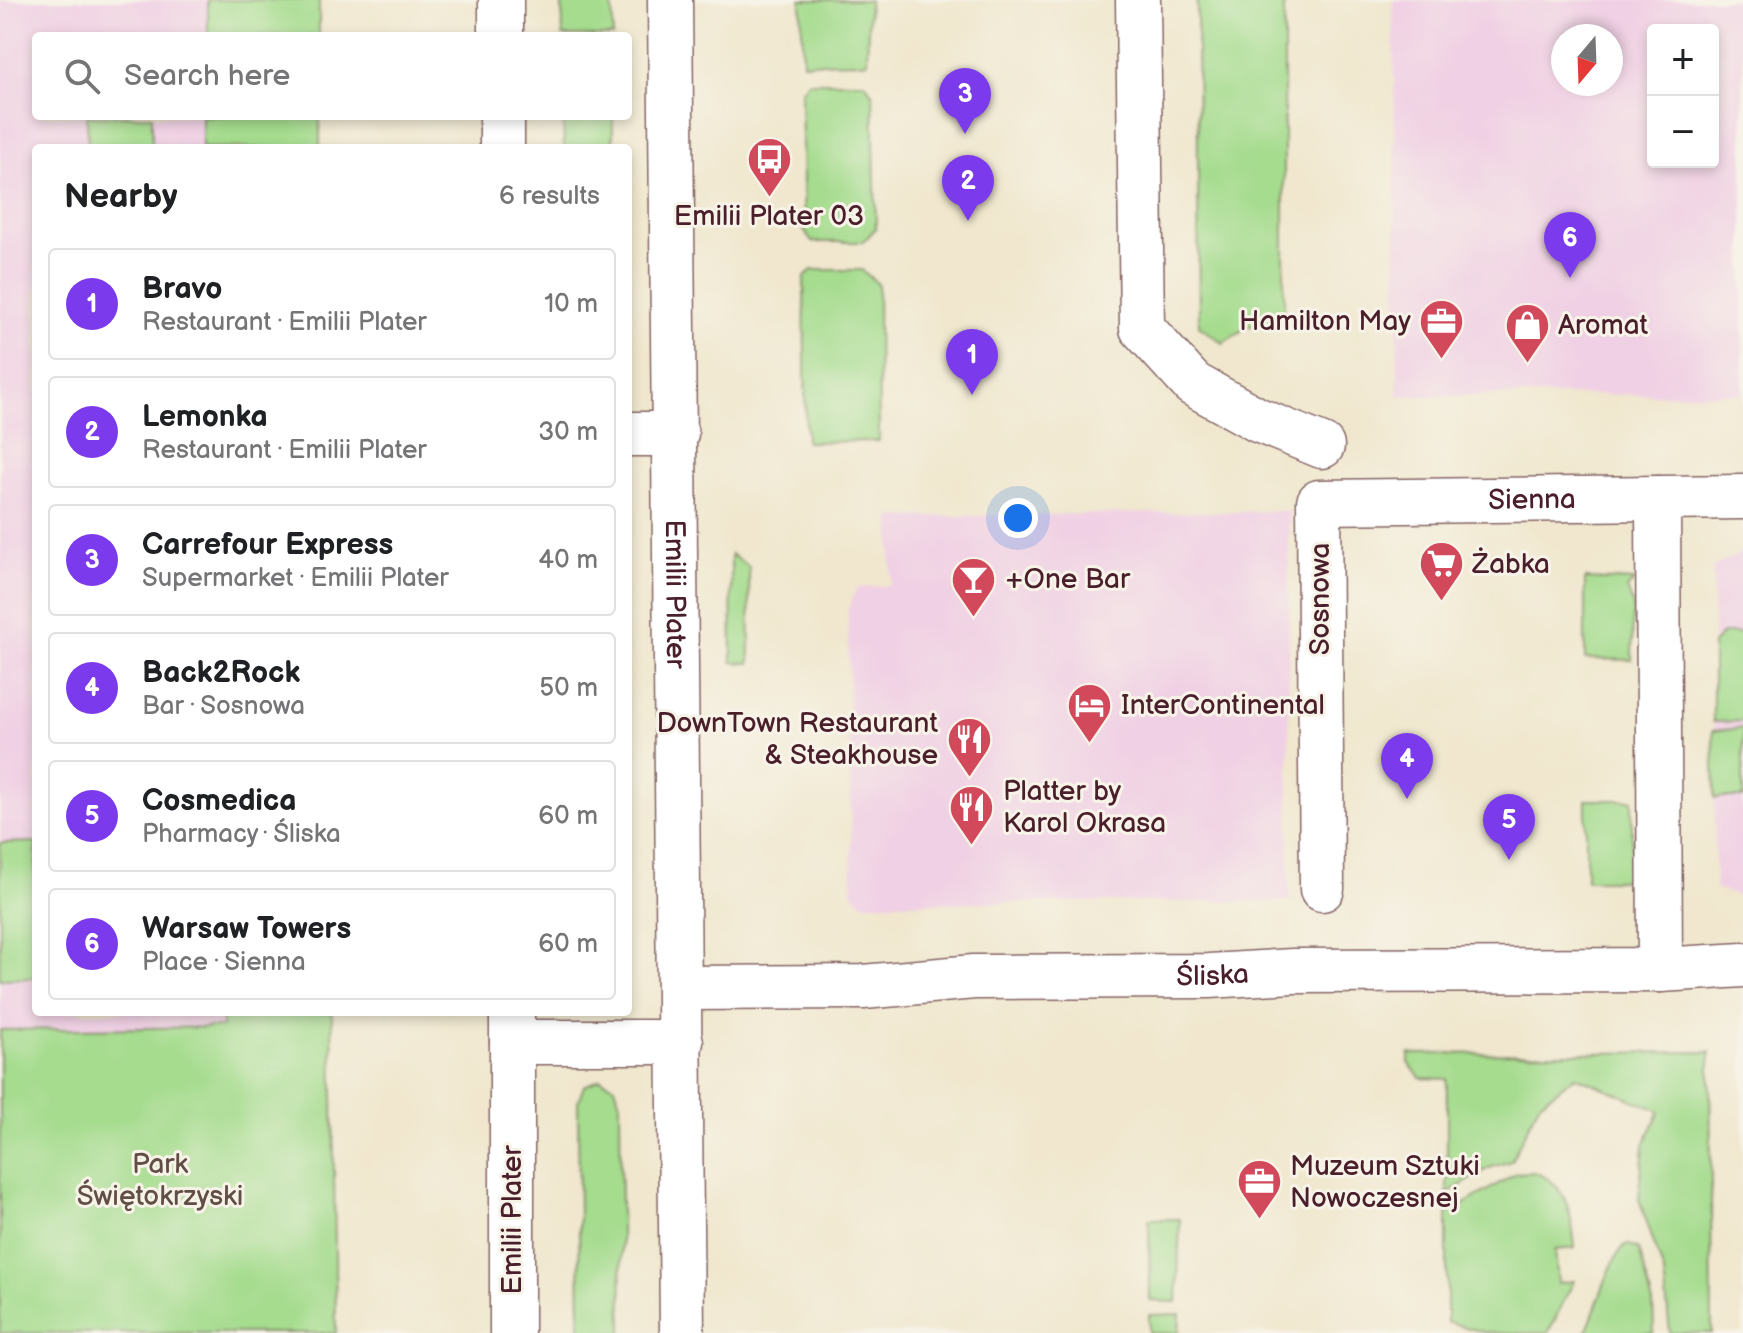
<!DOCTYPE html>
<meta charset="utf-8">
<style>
:root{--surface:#fff;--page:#f2f2f2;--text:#202124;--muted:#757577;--line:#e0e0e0;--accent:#7c3aed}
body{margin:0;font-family:"Balsamiq Sans",sans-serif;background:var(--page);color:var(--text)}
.controls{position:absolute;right:24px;top:24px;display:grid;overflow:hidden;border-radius:8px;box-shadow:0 4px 12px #0003}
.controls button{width:72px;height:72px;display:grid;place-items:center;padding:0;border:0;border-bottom:2px solid var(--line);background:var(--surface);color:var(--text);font:40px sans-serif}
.compass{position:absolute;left:1551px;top:24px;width:72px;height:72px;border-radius:50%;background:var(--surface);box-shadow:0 4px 12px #0003;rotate:199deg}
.you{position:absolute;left:1018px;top:518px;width:28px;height:28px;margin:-20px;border:6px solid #fff;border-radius:50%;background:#1a73e8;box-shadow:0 0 0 12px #1a73e833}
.badge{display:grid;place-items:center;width:52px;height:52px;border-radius:50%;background:var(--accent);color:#fff;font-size:26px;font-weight:700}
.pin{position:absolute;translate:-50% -66px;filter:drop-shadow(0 2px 4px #0008)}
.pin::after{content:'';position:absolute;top:42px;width:28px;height:24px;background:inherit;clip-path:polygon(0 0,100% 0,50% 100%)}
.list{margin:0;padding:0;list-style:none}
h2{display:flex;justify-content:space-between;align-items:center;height:104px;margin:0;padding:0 32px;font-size:34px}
h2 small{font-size:26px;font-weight:400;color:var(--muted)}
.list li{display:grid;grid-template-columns:52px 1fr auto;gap:24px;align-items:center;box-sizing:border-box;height:112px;margin:0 16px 16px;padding:0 16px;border:2px solid var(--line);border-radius:8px}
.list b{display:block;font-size:30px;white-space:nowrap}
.list p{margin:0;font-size:26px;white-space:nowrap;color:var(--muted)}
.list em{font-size:26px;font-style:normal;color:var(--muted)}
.icon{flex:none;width:44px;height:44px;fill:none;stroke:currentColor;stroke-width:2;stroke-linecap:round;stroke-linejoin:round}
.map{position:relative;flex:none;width:1743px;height:1333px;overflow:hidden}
.search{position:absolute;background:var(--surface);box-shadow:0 4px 12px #0003;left:32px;top:32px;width:600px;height:88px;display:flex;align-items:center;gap:20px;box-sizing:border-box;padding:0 28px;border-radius:8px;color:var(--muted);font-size:30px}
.panel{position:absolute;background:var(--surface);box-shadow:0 4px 12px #0003;left:32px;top:144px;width:600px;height:872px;border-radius:8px}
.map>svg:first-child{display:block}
.built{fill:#f0d0e4;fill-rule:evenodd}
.green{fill:#a5dc8e;stroke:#787e5c;stroke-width:2}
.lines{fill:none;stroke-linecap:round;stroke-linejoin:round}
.street-casing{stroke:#846564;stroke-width:47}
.secondary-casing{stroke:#846564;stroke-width:47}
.street{stroke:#fff;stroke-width:44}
.secondary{stroke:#fff;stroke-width:44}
.labels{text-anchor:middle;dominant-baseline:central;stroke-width:6;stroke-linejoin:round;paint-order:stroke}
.poi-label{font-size:28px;fill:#4a1f2b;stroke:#f7f3e8;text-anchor:start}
.street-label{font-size:28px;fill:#4a1f2b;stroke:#f7f3e8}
.park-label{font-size:28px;fill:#614e44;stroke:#f7f3e8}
</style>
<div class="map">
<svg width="1743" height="1333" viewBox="0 0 1743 1333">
<rect width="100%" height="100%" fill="#f7f3e8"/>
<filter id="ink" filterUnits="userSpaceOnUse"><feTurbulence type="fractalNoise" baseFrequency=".0125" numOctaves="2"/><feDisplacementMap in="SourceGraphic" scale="16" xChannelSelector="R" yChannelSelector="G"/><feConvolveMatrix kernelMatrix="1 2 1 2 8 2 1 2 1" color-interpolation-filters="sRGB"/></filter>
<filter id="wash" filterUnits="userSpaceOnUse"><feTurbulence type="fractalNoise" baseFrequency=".006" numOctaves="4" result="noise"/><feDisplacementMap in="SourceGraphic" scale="32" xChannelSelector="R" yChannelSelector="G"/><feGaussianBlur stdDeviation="1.8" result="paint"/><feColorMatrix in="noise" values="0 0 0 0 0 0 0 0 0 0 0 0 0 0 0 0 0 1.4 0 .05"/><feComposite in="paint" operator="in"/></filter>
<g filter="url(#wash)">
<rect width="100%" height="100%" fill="#f0e7ce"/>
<g class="built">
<path d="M0 0H319V36H36V116H320V148H36V1012H222L223 1027 0 1030Z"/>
<path d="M1393 0H1743V394L1398 396ZM1653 30H1713V162H1653ZM1611 36V84H1563V36Z"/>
<path d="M1289 511V901L890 903H863L852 893 848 609 857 588 891 585V517Z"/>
<path d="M1743 552V897L1715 888 1713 567Z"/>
</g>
<g class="green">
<rect x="208" y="0" width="111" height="36"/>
<path d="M612 0 613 36H563L562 1Z"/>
<path d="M801 0H869L867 62 803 63Z"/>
<path d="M1197 0H1284V325L1248 326 1223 343 1199 326Z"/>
<path d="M808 82H865L873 95 876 228 863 242H812L804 230 801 92Z"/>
<path d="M87 116H152V148H88Z"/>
<rect x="202" y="116" width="118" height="32"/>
<path d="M563 116H613V148H564Z"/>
<path d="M812 270H862L878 284 879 441 806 442 804 278Z"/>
<path d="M731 554 749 567 750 663 732 662Z"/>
<path d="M1585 579 1634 581 1627 589 1633 604 1632 660 1585 659Z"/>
<path d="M1723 633H1743V721L1713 722V644Z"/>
<path d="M1743 728V798H1715L1713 731Z"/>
<rect x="1586" y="800" width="46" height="80"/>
<path d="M36 842V978L0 979V843Z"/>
<path d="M222 1012H332L336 1333H0V1030L222 1027Z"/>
<path d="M1710 1052 1712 1333H1670L1664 1273 1639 1199 1644 1145 1660 1111 1575 1076 1539 1104 1511 1161 1489 1168 1447 1194V1079L1420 1078 1409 1063V1054Z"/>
<path d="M600 1079 615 1086 620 1103 622 1333H580L578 1102 584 1086Z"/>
<path d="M1533 1172C1567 1181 1572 1217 1575 1248L1555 1250 1558 1283 1574 1281 1548 1333H1487L1447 1322V1214L1517 1173Z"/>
<path d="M1149 1219H1180L1177 1302 1150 1301Z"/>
<path d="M1627 1244 1639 1249 1653 1304 1654 1333H1585C1596 1312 1611 1254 1627 1244Z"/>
<path d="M1180 1314 1179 1333H1149V1315Z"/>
</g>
</g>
<g filter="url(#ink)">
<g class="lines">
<defs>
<g id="street">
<path d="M1138 0 1142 328 1193 384 1258 420 1322 446"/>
<path d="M1658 498 1660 970"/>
<path id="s1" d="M1322 889 1319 502 1743 497"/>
<path id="s2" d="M681 988 863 987 974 977 1209 976 1293 971 1660 970 1743 965"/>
</g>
<g id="secondary">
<path d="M501 0V36"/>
<path id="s3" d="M670 0 682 1333"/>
<path d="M502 116V148"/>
<path d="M628 434H676"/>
<path d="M512 1012V1333"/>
<path d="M512 1042H681"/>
</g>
</defs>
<use href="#street" class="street-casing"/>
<use href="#secondary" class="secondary-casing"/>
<use href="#street" class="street"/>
<use href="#secondary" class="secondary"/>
</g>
</g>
<defs>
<symbol id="bus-pin" viewBox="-11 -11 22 30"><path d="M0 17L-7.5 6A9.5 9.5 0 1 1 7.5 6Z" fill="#d1495b" stroke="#f7f3e8"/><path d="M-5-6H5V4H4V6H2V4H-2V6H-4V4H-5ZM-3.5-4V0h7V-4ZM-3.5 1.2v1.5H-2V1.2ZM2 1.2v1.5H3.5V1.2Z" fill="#fff"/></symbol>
<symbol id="office-pin" viewBox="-11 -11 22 30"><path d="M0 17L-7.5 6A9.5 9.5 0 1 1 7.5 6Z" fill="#d1495b" stroke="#f7f3e8"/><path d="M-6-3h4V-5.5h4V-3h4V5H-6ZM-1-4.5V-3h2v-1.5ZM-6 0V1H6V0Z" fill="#fff"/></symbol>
<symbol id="shop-pin" viewBox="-11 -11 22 30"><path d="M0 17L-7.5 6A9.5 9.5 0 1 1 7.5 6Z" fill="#d1495b" stroke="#f7f3e8"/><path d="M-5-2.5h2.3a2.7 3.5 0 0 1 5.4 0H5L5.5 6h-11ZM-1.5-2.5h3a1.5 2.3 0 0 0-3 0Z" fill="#fff"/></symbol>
<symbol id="supermarket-pin" viewBox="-11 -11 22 30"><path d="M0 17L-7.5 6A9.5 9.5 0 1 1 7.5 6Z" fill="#d1495b" stroke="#f7f3e8"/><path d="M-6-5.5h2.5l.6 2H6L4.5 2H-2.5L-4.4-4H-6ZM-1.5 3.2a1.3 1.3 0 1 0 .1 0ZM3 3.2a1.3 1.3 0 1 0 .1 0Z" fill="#fff"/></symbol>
<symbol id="bar-pin" viewBox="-11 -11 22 30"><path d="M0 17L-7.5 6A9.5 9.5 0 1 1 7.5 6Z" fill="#d1495b" stroke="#f7f3e8"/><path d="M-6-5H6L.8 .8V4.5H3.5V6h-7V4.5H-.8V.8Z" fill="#fff"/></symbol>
<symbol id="hotel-pin" viewBox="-11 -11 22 30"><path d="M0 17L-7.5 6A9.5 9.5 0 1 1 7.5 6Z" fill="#d1495b" stroke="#f7f3e8"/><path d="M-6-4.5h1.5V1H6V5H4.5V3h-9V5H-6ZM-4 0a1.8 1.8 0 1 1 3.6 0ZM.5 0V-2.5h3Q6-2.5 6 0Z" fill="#fff"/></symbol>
<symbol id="restaurant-pin" viewBox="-11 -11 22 30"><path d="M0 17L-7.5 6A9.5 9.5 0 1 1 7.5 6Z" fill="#d1495b" stroke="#f7f3e8"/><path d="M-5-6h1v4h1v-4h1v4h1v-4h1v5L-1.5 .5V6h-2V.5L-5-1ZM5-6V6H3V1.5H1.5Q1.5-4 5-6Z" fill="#fff"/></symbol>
</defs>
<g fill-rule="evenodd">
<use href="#bus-pin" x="744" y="134" width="51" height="69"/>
<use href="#office-pin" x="1416" y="296" width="51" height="69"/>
<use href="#shop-pin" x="1502" y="300" width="51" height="69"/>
<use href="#supermarket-pin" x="1416" y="538" width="51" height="69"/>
<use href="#bar-pin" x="948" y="554" width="51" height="69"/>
<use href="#hotel-pin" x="1064" y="680" width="51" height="69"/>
<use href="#restaurant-pin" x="944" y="714" width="51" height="69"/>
<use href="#restaurant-pin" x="946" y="782" width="51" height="69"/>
<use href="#office-pin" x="1234" y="1156" width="51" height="69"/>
</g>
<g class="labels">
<g class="poi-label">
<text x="769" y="216" text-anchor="middle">Emilii Plater 03</text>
<text x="1411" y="321" text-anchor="end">Hamilton May</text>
<text x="1558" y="325">Aromat</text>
<text x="1472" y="564">Żabka</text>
<text x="1005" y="579">+One Bar</text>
<text x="1121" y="705">InterContinental</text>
<text x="938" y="723" text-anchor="end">DownTown Restaurant<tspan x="938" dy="32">&amp; Steakhouse</tspan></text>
<text x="1003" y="791">Platter by<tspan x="1003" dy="32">Karol Okrasa</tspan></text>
<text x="1290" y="1166">Muzeum Sztuki<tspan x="1290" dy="32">Nowoczesnej</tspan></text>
</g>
<g class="street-label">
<text stroke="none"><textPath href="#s1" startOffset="600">Sienna</textPath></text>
<text stroke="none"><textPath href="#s3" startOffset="594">Emilii Plater</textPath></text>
<text transform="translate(1320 599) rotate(-90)">Sosnowa</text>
<text stroke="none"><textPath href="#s2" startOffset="532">Śliska</textPath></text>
<text transform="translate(512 1220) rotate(-90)">Emilii Plater</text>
</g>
<g class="park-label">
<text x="160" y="1164">Park<tspan x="160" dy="32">Świętokrzyski</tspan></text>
</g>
</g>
</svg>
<div class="controls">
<button>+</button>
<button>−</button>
</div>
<svg class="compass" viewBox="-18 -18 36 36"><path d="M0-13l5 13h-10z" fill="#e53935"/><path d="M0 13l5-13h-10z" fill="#757577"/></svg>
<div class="you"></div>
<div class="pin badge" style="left:972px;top:395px">1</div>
<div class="pin badge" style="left:968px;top:221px">2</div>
<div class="pin badge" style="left:965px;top:134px">3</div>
<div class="pin badge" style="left:1407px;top:799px">4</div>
<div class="pin badge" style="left:1509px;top:860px">5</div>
<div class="pin badge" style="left:1570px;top:278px">6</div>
<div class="search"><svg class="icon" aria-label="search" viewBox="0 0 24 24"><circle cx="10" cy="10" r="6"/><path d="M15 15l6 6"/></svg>Search here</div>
<section class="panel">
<h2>Nearby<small>6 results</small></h2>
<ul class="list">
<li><span class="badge">1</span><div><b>Bravo</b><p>Restaurant · Emilii Plater</p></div><em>10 m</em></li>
<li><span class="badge">2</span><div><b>Lemonka</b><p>Restaurant · Emilii Plater</p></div><em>30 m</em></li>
<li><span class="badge">3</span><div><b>Carrefour Express</b><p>Supermarket · Emilii Plater</p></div><em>40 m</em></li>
<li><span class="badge">4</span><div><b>Back2Rock</b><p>Bar · Sosnowa</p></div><em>50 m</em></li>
<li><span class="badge">5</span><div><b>Cosmedica</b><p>Pharmacy · Śliska</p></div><em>60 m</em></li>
<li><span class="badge">6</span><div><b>Warsaw Towers</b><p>Place · Sienna</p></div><em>60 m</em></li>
</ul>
</section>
</div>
